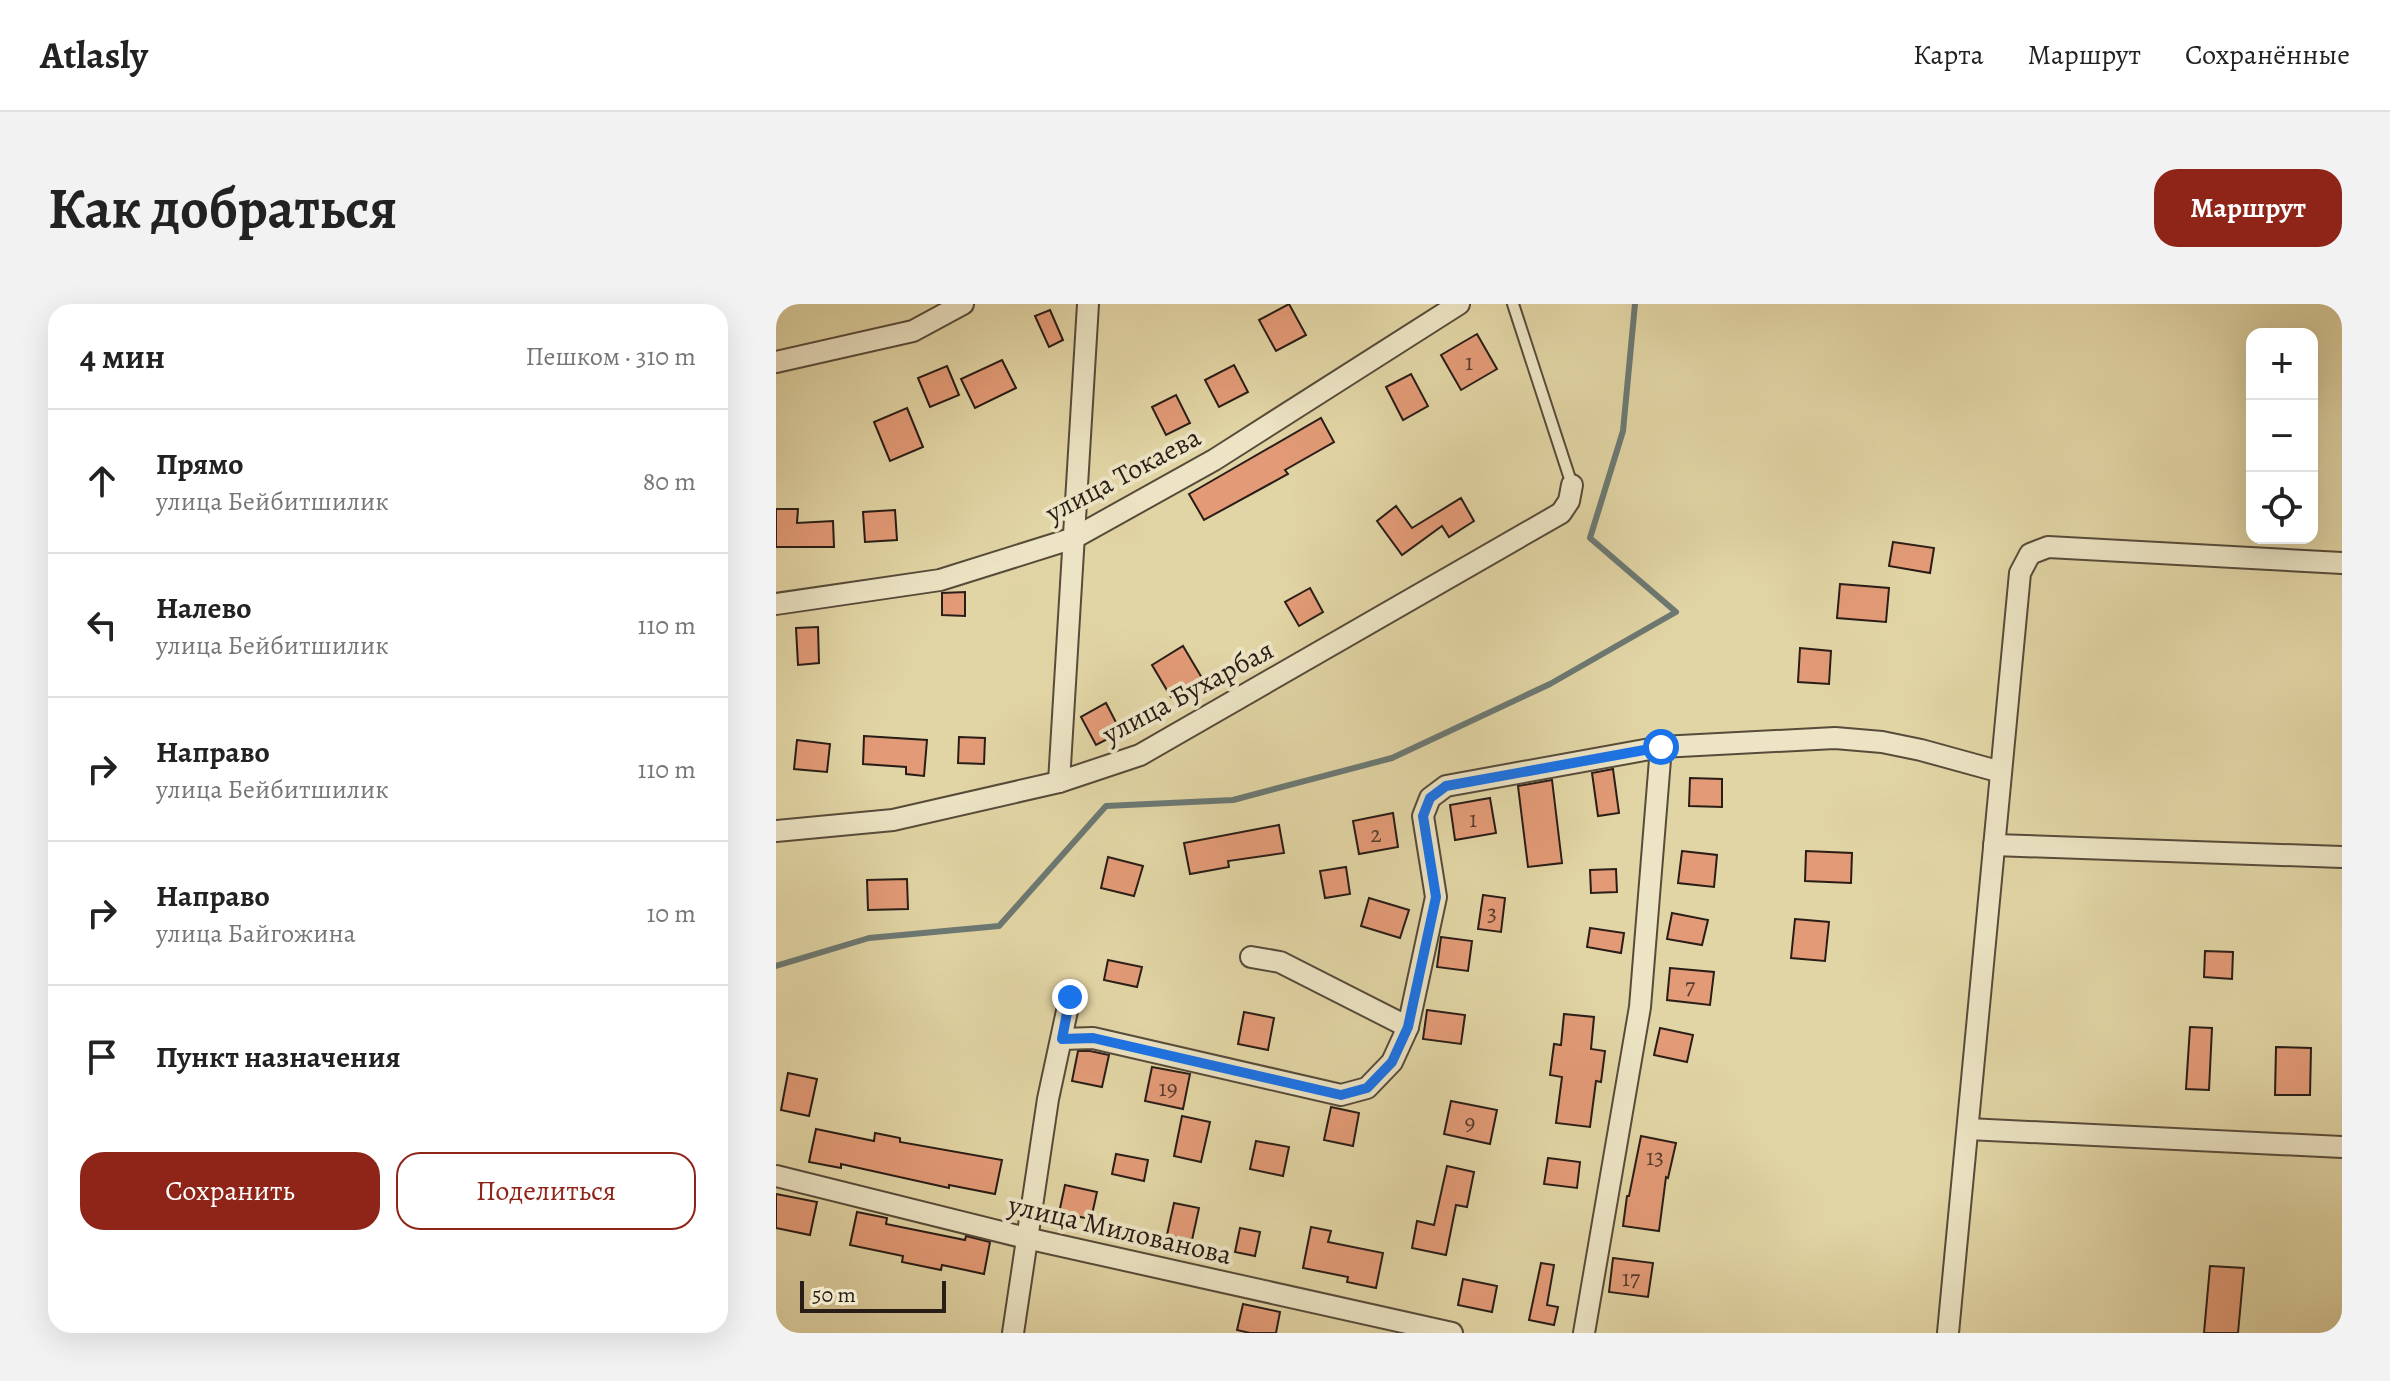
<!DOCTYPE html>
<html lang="ru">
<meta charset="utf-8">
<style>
:root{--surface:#fff;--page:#f2f2f2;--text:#222;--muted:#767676;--line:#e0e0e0;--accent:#8f2418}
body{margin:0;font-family:Alegreya,serif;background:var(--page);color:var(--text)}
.controls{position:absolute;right:24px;top:24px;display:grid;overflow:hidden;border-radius:16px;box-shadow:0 8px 32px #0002}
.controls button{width:72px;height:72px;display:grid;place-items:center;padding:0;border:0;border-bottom:2px solid var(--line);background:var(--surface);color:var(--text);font:40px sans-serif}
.scale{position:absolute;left:24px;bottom:20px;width:146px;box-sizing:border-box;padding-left:8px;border:4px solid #291d17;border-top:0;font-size:22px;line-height:28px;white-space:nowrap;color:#291d17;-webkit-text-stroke:6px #ece4c4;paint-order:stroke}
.stop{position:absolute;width:24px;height:24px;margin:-18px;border:6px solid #1a73e8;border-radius:50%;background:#fff}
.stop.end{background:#1a73e8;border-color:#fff;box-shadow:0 2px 8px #0008}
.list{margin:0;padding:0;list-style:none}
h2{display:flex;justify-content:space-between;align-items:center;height:104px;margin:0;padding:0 32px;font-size:34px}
h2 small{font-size:26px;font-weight:400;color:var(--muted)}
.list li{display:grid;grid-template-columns:52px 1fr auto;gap:24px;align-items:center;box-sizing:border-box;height:144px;padding:0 32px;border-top:2px solid var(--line)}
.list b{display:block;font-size:30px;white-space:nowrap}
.list p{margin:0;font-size:26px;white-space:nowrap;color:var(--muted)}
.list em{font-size:26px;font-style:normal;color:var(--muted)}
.actions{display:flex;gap:16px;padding:24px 32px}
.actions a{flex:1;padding:18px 0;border:2px solid var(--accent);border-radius:24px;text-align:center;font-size:28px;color:var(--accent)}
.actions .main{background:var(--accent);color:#fff}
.icon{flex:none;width:44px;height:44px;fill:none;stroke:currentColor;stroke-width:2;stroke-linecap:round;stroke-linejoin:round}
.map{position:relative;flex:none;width:1566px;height:1029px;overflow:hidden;border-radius:24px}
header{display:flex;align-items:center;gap:48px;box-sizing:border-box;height:112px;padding:0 40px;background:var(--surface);border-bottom:2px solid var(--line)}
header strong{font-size:38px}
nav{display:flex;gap:44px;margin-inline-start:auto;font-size:28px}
.intro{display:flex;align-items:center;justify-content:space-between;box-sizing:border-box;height:192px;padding:0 48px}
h1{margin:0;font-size:56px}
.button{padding:20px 36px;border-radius:24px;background:var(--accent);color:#fff;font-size:28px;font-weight:700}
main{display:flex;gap:48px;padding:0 48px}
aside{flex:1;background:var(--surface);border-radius:24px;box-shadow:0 8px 32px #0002}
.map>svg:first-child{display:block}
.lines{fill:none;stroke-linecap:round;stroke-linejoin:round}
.stream{stroke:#6c7973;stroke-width:6}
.building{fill:#e39b77;stroke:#291d17;stroke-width:2}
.lane-casing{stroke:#574b3a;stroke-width:14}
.street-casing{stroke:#574b3a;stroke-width:24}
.lane{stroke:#ece4c4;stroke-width:10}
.street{stroke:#ece4c4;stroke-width:20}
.route{stroke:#1a73e8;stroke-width:10}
.labels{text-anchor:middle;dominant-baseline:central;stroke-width:8;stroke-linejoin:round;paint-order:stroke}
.number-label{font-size:24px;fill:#583c2f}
.street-label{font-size:28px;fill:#291d17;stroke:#ece4c4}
</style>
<header>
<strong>Atlasly</strong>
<nav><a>Карта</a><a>Маршрут</a><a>Сохранённые</a></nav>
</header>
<div class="intro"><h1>Как добраться</h1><a class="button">Маршрут</a></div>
<main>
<aside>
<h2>4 мин<small>Пешком · 310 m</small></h2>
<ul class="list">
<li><svg class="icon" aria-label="ahead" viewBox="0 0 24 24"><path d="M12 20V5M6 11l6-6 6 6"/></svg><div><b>Прямо</b><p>улица Бейбитшилик</p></div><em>80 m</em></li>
<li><svg class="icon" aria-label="left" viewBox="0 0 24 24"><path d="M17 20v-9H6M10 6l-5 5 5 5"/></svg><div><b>Налево</b><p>улица Бейбитшилик</p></div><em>110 m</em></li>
<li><svg class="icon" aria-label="right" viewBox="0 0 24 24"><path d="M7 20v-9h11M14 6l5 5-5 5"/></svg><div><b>Направо</b><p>улица Бейбитшилик</p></div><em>110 m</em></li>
<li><svg class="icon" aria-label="right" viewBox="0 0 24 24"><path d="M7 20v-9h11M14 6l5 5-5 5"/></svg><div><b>Направо</b><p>улица Байгожина</p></div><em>10 m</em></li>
<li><svg class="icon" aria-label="arrive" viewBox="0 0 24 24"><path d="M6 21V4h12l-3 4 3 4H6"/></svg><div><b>Пункт назначения</b></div></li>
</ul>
<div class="actions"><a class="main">Сохранить</a><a>Поделиться</a></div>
</aside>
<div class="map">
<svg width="1566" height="1029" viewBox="0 0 1566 1029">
<rect width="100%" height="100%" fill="#e2d5a5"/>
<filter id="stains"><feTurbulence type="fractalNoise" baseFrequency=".0025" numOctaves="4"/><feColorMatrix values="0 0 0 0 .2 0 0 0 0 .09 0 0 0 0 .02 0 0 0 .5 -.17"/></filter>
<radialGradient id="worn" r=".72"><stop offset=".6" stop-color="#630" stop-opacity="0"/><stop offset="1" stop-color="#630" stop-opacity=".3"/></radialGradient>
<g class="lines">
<path class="stream" d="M0 662 93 634 223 622 330 502 457 496 616 454 774 380 900 308 814 234 847 127 859 0"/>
</g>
<g class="building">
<path d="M513 0 530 31 500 47 483 16Z"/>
<path d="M274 6 287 36 273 43 259 12Z"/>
<path d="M701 30 721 65 685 86 665 51Z"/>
<path d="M226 56 240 84 199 104 185 75Z"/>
<path d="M458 61 472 88 443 103 429 76Z"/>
<path d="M171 62 183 91 154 103 142 74Z"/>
<path d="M635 70 652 102 627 116 610 83Z"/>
<path d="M400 91 414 119 390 131 376 103Z"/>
<path d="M131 104 147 143 114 157 98 118Z"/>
<path d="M545 114 558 138 509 166 512 170 428 216 413 190Z"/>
<path d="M685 194 698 217 673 233 666 222 626 251 601 217 620 202 636 224Z"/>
<path d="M0 205H22L21 219 57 217 58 243H0Z"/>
<path d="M119 206 121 236 89 238 87 208Z"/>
<path d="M1117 238 1158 244 1154 269 1113 262Z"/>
<path d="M1064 280 1113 284 1110 318 1061 314Z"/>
<path d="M534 284 547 308 523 322 509 298Z"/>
<path d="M189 288V312L166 311V289Z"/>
<path d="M42 323 43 359 22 361 20 324Z"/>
<path d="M407 342 426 374 395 393 376 361Z"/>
<path d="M1024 344 1055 347 1053 380 1022 378Z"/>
<path d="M330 399 345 428 320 441 305 413Z"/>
<path d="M88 432 151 436 148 472 130 470V463L87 460Z"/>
<path d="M183 433 209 434 208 460 182 459Z"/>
<path d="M21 436 54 440 51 468 18 465Z"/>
<path d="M837 465 843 509 822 512 816 469Z"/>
<path d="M914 474 946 475V503L913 502Z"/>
<path d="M776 476 786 559 752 563 742 482Z"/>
<path d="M714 494 720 529 679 536 674 501Z"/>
<path d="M617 509 622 543 583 550 577 517Z"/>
<path d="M503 521 508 549 452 557 453 563 414 570 408 539Z"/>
<path d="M906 547 941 551 938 583 902 579Z"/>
<path d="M1030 547 1076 549 1075 579 1029 577Z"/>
<path d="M332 553 367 562 358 592 325 584Z"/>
<path d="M570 563 574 590 549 594 544 567Z"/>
<path d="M840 565 841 588 815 589 814 566Z"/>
<path d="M131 575 132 605 92 606 91 576Z"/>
<path d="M707 591 729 594 725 628 702 625Z"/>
<path d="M593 594 633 606 624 634 585 622Z"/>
<path d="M896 609 932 616 926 641 891 635Z"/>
<path d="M1019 615 1053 618 1049 657 1015 654Z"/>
<path d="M814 624 848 629 845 649 811 643Z"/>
<path d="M665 633 696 637 692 667 661 663Z"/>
<path d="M1429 647 1457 648 1456 675 1428 673Z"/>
<path d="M332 656 366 663 361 683 328 676Z"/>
<path d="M894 664 938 668 934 701 891 696Z"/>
<path d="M651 706 689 711 685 740 647 735Z"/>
<path d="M468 708 498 714 492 746 462 740Z"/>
<path d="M788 710 818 713 815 745 829 747 825 778 820 777 814 823 780 819 786 773 774 771 778 740 785 741Z"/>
<path d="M1414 723 1436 724 1433 786 1410 785Z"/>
<path d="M884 724 917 731 911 758 878 751Z"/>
<path d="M1500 743 1535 744 1534 791H1499Z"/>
<path d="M302 747H314L333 751 326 783 296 777Z"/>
<path d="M376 763 414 770 407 805 369 797Z"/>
<path d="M12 769 41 775 33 812 5 806Z"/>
<path d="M675 797 721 806 714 840 668 830Z"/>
<path d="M555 803 583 809 577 842 548 836Z"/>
<path d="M406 812 434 818 425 858 398 852Z"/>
<path d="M40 825 98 837 99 829 124 834V838L226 856 219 890 173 881V884L65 860V864L33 858Z"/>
<path d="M865 832 900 839 892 874 890 873 883 927 847 922 851 892H853Z"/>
<path d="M480 837 513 843 507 872 474 865Z"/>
<path d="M340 850 372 856 368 877 336 870Z"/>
<path d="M772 854 804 858 801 884 768 880Z"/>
<path d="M671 862 698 868 691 903 680 901 670 951 636 944 641 917 658 921Z"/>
<path d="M289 881 321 888 315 915 283 909Z"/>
<path d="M0 890 41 898 34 931 0 924Z"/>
<path d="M398 899 423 904 416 936 391 931Z"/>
<path d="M81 908 111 914 110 920 189 936 190 932 214 938 208 970 166 961 165 966 126 958 127 952 74 941Z"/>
<path d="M535 923 555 927 552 938 607 949 600 984 571 978 572 973 527 964Z"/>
<path d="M464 924 484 928 479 952 459 948Z"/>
<path d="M837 954 877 959 872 993 833 988Z"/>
<path d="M765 959 778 961 771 1001 782 1003 778 1021 753 1016Z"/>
<path d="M1434 962 1468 964 1462 1029H1428Z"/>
<path d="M687 975 721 982 716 1008 682 1001Z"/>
<path d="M467 1000 504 1008 500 1029H474L461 1026Z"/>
</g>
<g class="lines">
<defs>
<path id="lane" d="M737 0 796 181"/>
<g id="street">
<path d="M0 58 137 27 187 0"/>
<path d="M0 300 164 276 298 234 438 156 683 0"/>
<path d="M283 478 312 0"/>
<path d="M0 527 117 516 283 478 364 451 785 209 793 197 796 181"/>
<path d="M1218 541 1566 553"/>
<path d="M475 653 504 658 632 723"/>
<path d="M286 735 317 734 565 791 591 784 616 758 632 723 660 593 647 512 654 494 670 482 885 443 1059 434 1106 438 1145 446 1225 468"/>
<path d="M1192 825 1566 843"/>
<path d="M0 872 250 934 676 1029"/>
<path d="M237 1029 272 795 294 693"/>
<path d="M808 1029 864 703 885 443"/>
<path d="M1172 1029 1244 269 1254 250 1272 243 1566 259"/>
</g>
</defs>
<use href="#lane" class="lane-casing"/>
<use href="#street" class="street-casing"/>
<use href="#lane" class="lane"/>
<use href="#street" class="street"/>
</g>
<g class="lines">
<path class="route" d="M294 693 286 735 317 734 565 791 591 784 616 758 632 723 660 593 647 512 654 494 670 482 885 443"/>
</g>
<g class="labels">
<g class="number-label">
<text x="693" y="58">1</text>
<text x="697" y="515">1</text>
<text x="600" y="530">2</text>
<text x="716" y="609">3</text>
<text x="914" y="682">7</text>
<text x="392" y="784">19</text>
<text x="694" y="818">9</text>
<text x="879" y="853">13</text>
<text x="855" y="974">17</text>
</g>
<g class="street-label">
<text transform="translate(347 171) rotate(-28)">улица Токаева</text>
<text transform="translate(412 388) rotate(-28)">улица Бухарбая</text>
<text transform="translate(344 926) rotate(13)">улица Милованова</text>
</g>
</g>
<rect width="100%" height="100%" filter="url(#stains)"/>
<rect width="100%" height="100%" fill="url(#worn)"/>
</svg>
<div class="controls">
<button>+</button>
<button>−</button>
<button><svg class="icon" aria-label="locate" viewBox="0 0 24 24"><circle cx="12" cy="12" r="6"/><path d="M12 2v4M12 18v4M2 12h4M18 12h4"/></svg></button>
</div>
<div class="scale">50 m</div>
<div class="stop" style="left:885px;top:443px"></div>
<div class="stop end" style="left:294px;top:693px"></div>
</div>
</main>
